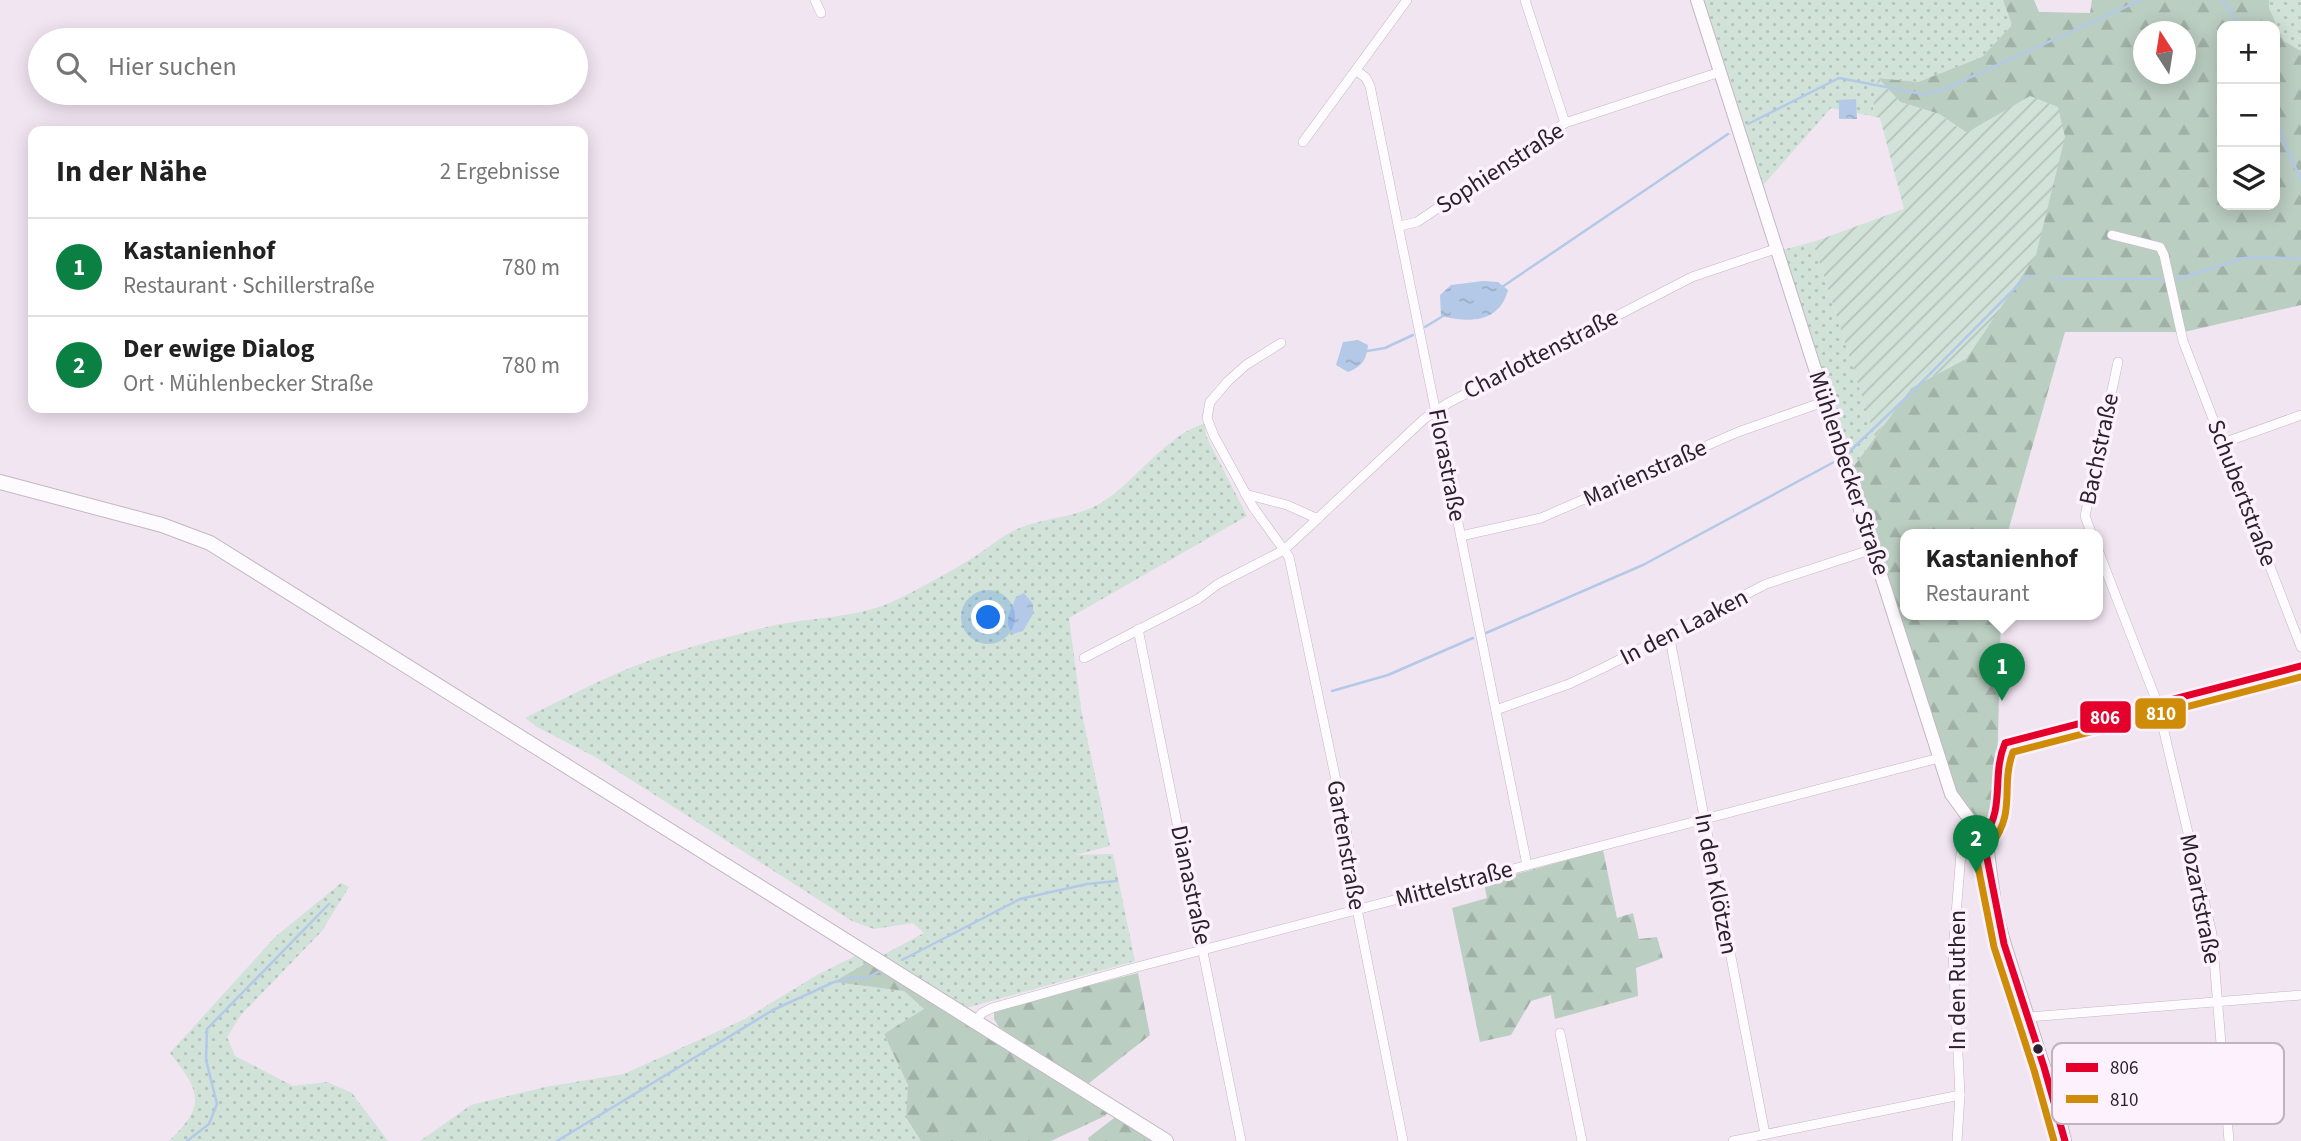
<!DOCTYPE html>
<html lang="de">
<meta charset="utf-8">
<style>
:root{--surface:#fff;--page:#f6f6f6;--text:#222;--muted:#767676;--line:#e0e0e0;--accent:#0b8043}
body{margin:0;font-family:"Source Sans 3",sans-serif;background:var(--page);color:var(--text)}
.controls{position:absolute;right:21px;top:21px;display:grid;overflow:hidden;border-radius:14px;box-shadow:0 4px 18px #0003}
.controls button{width:63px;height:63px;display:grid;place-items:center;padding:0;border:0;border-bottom:2px solid var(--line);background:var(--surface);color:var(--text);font:35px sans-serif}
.compass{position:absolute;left:2133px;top:21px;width:63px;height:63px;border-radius:50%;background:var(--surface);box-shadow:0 4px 18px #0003;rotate:348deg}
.you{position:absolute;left:989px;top:618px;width:24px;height:24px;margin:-18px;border:5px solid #fff;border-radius:50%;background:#1a73e8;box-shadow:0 0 0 10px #1a73e833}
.badge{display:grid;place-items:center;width:46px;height:46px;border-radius:50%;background:var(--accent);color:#fff;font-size:23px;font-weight:700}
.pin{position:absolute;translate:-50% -58px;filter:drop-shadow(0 2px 4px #0008)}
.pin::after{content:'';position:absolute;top:37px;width:24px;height:21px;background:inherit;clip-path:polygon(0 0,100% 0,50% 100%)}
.popup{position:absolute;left:1900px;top:529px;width:203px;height:91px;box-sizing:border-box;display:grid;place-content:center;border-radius:14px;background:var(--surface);filter:drop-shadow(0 2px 5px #0005);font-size:23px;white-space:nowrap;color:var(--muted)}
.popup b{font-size:26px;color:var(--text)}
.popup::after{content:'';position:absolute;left:50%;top:100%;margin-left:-14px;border:14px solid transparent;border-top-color:var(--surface)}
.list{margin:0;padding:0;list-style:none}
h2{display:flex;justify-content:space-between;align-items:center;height:91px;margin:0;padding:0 28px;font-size:30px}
h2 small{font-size:23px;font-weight:400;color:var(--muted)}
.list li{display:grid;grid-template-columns:46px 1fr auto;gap:21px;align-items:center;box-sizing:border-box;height:98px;padding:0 28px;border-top:2px solid var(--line)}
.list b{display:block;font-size:26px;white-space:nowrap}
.list p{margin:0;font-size:23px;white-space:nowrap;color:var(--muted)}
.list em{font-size:23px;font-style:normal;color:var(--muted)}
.icon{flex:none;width:38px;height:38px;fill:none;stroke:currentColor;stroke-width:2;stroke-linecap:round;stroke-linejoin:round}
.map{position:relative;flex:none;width:2301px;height:1141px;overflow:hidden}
.search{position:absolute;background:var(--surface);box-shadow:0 4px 18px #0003;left:28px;top:28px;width:560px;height:77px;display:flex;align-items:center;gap:18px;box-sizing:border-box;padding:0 24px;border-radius:38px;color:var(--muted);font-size:26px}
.panel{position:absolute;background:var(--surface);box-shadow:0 4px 18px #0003;left:28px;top:126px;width:560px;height:287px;border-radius:14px}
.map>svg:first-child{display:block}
.grass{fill:url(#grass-dots)}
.forest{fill:url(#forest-firs);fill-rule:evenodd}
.garden{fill:url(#garden-furrows)}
.water{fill:url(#water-ripples)}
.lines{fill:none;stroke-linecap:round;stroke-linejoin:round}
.stream{stroke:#b4c9e7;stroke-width:2.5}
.street-casing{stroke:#c2b8c2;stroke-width:10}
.secondary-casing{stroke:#c2b8c2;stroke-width:14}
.primary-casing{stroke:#c2b8c2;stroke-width:16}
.street{stroke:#fdfbfd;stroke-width:9}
.secondary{stroke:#fdfbfd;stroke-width:12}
.primary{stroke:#fdfbfd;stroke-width:14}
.bus-1-casing{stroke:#fef1fe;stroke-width:12}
.bus-2-casing{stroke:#fef1fe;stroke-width:12}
.bus-1{stroke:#e4002b;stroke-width:7}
.bus-2{stroke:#ce8c08;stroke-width:7}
.bus-dot{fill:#2a222a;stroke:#fef1fe;stroke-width:2.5}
.labels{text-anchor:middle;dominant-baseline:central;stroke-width:7;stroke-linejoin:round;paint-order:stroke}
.street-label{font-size:24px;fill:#2a222a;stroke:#fef1fe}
.key{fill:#fef1fe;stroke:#beb3be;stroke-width:2}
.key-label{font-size:19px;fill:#2a222a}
.line-badge{stroke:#fef1fe;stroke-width:2.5}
.badge-label{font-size:19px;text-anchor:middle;font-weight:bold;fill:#fff}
</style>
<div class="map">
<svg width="2301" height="1141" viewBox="0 0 2301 1141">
<defs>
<pattern id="grass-dots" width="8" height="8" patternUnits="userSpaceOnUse" patternTransform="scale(1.75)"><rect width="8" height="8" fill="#d1e2d8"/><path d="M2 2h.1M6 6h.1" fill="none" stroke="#b4c2ba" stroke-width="1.8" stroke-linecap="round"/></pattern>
<pattern id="forest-firs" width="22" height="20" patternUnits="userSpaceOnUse" patternTransform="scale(1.75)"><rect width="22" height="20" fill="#bbcec2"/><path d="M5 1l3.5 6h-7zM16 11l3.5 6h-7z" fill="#a1b1a7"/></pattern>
<pattern id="garden-furrows" width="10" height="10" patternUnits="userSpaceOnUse" patternTransform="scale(1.75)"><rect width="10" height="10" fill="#d1e2d8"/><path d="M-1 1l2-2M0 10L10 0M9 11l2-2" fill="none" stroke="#b4c2ba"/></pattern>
<pattern id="water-ripples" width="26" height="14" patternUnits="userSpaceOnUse" patternTransform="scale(1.75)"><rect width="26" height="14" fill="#b4c9e7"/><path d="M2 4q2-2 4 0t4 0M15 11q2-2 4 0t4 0" fill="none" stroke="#9bacc6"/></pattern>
</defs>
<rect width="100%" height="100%" fill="#f1e5f1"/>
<g class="grass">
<path d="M1697 0H2003L2012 25 1982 57 1918 82 1878 78 1872 116 1831 108 1759 190Z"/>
<path d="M2269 0H2301V51L2284 41 2269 8Z"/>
<path d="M1813 242 1875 437 1849 473 1782 250Z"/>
<path d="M1205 423 1206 436 1247 516 1069 618 1081 709 1110 846 1075 855 1113 854 1135 961 966 1008 883 955 924 933 913 923 874 929 852 921 597 758 537 727 525 718C557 702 588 686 620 672 667 652 719 639 767 627 808 617 853 619 892 602 919 589 946 574 971 559 988 549 1001 535 1020 528 1046 517 1076 518 1101 503 1138 480 1163 437 1205 423Z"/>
<path d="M341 883 349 887 322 931 241 1015 227 1037 235 1056 293 1086 327 1082 352 1093 388 1141H169C207 1105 200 1091 170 1053L275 937Z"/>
<path d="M859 954 873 959 835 982 904 991 925 1010 884 1034 908 1085 906 1119 921 1141H420L471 1105 545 1087 624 1074 745 1019 817 975Z"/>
</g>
<g class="forest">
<path d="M2003 0H2034L2039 12 2090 13 2092 0H2269V8L2284 41 2301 51V305L2184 332H2065L2007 535H1906V615H2001L1996 816 1986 834 1970 835C1968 810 1961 805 1953 783 1944 759 1946 749 1929 728L1849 473 1911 388 1967 358V133L1939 114 1900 102 1878 78 1918 82 1982 57 2012 25ZM2222 26H2275V205H2222ZM2144 32H2186V74H2144Z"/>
<path d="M1603 850 1617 918 1633 913 1639 939 1657 937 1663 958 1636 968 1638 996 1555 1019 1551 995 1531 1001 1511 1035 1480 1042 1452 908 1487 898 1484 883Z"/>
<path d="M873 959 1109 1111 1105 1116 1051 1141H921L906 1118 908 1085 884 1034 924 1009 904 991 834 982Z"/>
<path d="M1138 973 1150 1035 1088 1084 999 1027 994 1019V1010Z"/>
<path d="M1118 1115 1160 1141H1089L1088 1138Z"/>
</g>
<path class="garden" d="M1878 78 1900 102 1939 114 1966 133 2030 96 2058 107 2065 137 2036 255 1967 358 1911 388 1875 437 1813 242 1904 209 1880 118 1872 116Z"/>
<g class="water">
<path d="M1856 99 1857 119H1839V100Z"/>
<path d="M1483 281 1498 282 1508 290C1499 323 1470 323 1441 316L1440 295 1451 285Z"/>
<path d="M1358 340 1368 345C1366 361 1362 366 1348 372L1336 365 1343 342Z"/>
<path d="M1024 593 1033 604V614L1023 631 1013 634C1002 622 1011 610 1016 597Z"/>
</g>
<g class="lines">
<g class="stream">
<path d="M2222 0 2241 26"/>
<path d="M2275 114 2283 140 2301 180"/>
<path d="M1748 124 1839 78 1922 94 1940 91 2141 0"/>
<path d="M2053 279H2165"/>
<path d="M2177 279 2245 258 2268 257 2301 259"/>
<path d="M1502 287 1728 134"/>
<path d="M1425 327 1443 316"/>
<path d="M1367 351 1385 348 1413 335"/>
<path d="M1849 452 1912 392 2027 276 2034 277"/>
<path d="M1486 633 1643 565 1834 462"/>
<path d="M1332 691 1388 675 1473 638"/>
<path d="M902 960 1020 899 1087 884 1117 881"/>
<path d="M187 1141 209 1124 217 1104 206 1060 207 1029 329 904"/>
<path d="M557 1141 773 1010 834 982 856 977 864 979 882 970"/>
</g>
<defs>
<g id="street">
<path d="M815 0 821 13"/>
<path d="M1525 0 1565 123"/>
<path d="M1356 70 1366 78 1370 86 1527 865"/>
<path d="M1303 142 1407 0"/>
<path d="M1400 226 1417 222 1565 123 1720 72"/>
<path d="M2112 235 2160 247 2164 255 2183 341 2301 647"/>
<path d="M1281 343 1246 365 1228 381 1210 402 1207 418 1214 436 1253 507 1289 557 1346 828 1357 909 1403 1141"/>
<path d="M2223 443 2301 415"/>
<path d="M1245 494 1287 505 1318 519"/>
<path d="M2092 535 2085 516 2118 362"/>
<path d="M1461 536 1541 518 1738 432 1826 401"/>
<path d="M2098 550 2157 702 2212 934 2229 1141"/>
<path d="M1138 629 1241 1141"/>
<path d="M1669 634 1765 1134"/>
<path d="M1084 658 1198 599 1218 584 1284 550 1424 419 1448 403 1692 277 1778 248"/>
<path d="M1496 710 1569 684 1605 667 1766 584 1873 549"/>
<path d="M1983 838C1988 832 1995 822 1996 814 2000 789 1993 766 2005 743L2301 666"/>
<path d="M2029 1017 2301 995"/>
<path d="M975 1022 982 1013 992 1008 1137 967 1939 758"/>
<path d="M1560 1033 1582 1141"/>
<path d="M1733 1141 1960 1095"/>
<path d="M1957 1141 1960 1095 1953 951 1963 829 1968 821"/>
</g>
<path id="secondary" d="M1697 0 1951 794 1983 838 1988 852 1996 912 2005 945 2057 1107 2065 1141"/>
<path id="primary" d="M0 482 162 525 210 543 1166 1141"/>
</defs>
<use href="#street" class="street-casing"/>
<use href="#secondary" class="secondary-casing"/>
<use href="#primary" class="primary-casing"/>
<use href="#street" class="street"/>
<use href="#secondary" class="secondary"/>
<use href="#primary" class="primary"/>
<defs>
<g id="bus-1">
<path d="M1983 838C2006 808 1991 776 2005 743L2301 666"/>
<path d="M1983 838 2004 944 2044 1067 2065 1141"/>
</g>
<g id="bus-2">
<path d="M1973 841 1994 947 2034 1070 2054 1141"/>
<path d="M1991 845C2017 811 2000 787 2013 752L2301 677"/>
</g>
</defs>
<use href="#bus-1" class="bus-1-casing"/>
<use href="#bus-2" class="bus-2-casing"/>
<use href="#bus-1" class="bus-1"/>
<use href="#bus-2" class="bus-2"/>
</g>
<circle class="bus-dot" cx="2038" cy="1049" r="6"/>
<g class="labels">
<g class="street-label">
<text transform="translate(1500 168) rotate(-33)">Sophienstraße</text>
<text transform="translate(1541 354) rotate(-27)">Charlottenstraße</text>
<text transform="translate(2099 449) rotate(-78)">Bachstraße</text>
<text transform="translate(1447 465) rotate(79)">Florastraße</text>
<text transform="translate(1645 473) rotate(-24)">Marienstraße</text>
<text transform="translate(1849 473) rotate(72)">Mühlenbecker Straße</text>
<text transform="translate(2242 493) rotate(69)">Schubertstraße</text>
<text transform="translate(1684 627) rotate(-27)">In den Laaken</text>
<text transform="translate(1346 845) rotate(80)">Gartenstraße</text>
<text transform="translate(1454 884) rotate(-15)">Mittelstraße</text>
<text transform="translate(1716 884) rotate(79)">In den Klötzen</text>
<text transform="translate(1191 885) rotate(78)">Dianastraße</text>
<text transform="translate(2200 899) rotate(79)">Mozartstraße</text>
<text transform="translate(1957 980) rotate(-90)">In den Ruthen</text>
</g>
</g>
<rect x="2052" y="1043" width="232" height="81" rx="10" class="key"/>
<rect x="2066" y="1063" width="32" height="9" fill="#e4002b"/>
<rect x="2066" y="1095" width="32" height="8" fill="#ce8c08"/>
<g class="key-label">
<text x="2110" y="1074">806</text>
<text x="2110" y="1106">810</text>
</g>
<g class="line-badge">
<rect x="2134" y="697" width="53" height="33" rx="7" fill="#ce8c08"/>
<rect x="2079" y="700" width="53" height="34" rx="7" fill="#e4002b"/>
</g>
<g class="badge-label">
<text x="2161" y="720">810</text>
<text x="2105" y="724">806</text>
</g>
</svg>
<div class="controls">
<button>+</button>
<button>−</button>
<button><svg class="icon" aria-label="layers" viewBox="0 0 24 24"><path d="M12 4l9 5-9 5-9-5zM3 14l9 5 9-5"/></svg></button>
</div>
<svg class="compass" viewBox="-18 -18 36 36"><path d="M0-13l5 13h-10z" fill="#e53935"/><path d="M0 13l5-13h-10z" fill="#767676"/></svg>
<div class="you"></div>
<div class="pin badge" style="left:2002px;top:701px">1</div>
<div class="popup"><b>Kastanienhof</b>Restaurant</div>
<div class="pin badge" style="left:1976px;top:873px">2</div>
<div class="search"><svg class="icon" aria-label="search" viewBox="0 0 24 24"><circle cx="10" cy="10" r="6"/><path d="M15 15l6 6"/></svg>Hier suchen</div>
<section class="panel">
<h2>In der Nähe<small>2 Ergebnisse</small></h2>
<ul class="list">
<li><span class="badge">1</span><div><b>Kastanienhof</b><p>Restaurant · Schillerstraße</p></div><em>780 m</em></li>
<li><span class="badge">2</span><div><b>Der ewige Dialog</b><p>Ort · Mühlenbecker Straße</p></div><em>780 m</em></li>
</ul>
</section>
</div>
